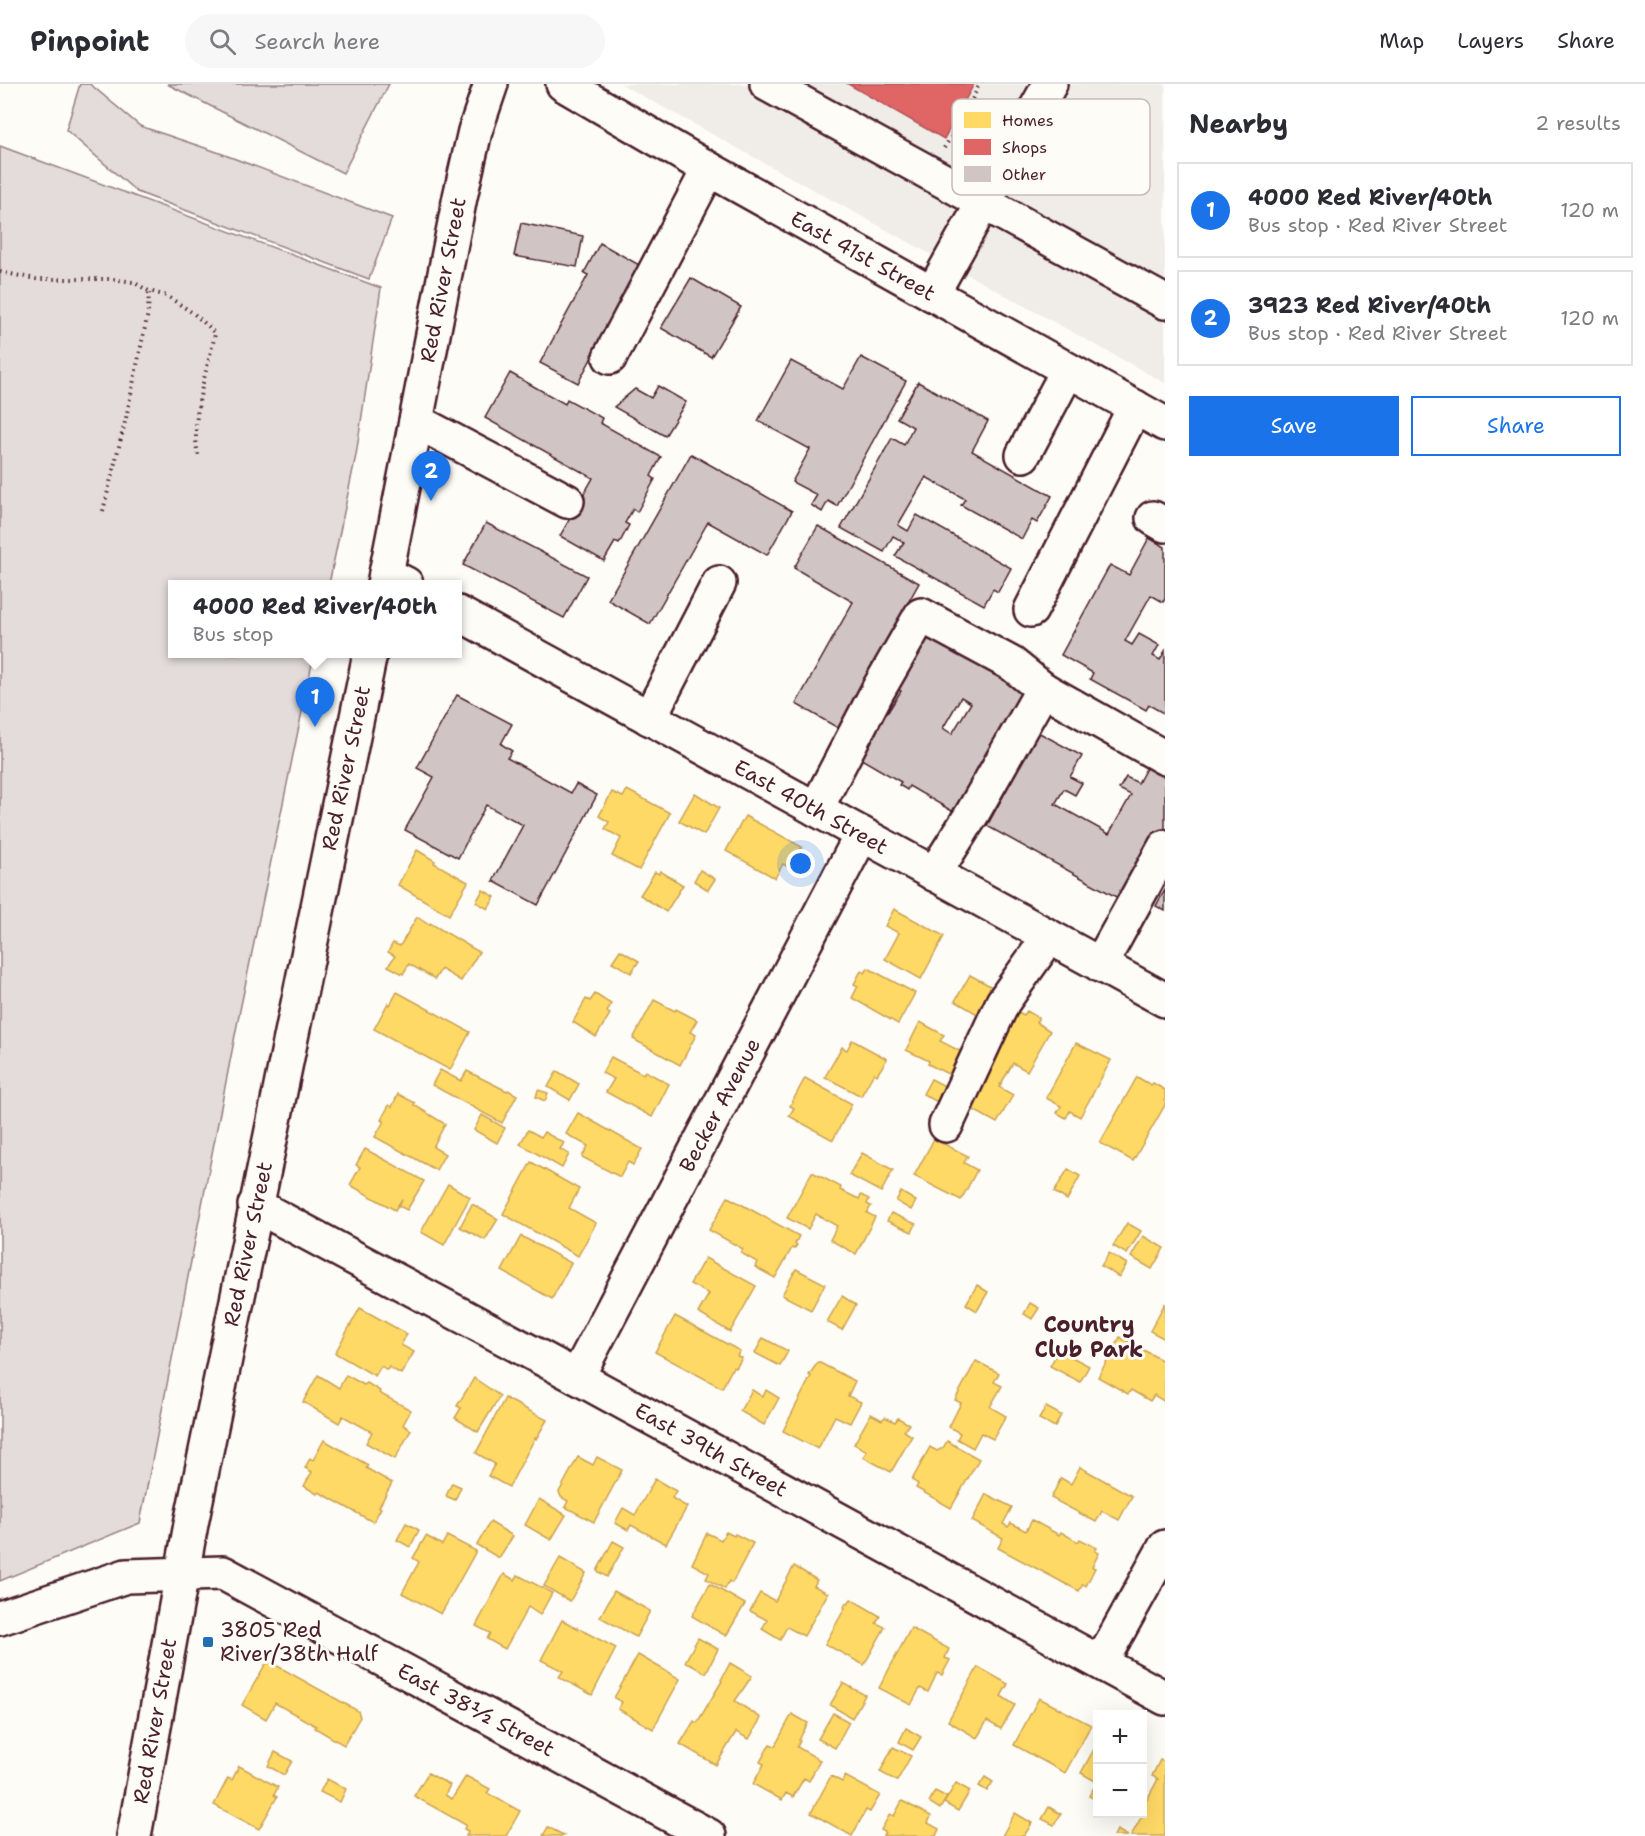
<!DOCTYPE html>
<meta charset="utf-8">
<style>
:root{--surface:#fff;--page:#f7f7f7;--text:#2b2b33;--muted:#7c7c81;--line:#e1e1e2;--accent:#1a73e8}
body{margin:0;font-family:"Shantell Sans",sans-serif;background:var(--page);color:var(--text)}
.controls{position:absolute;right:18px;bottom:18px;display:grid;overflow:hidden;border-radius:0px;box-shadow:0 6px 24px #0002}
.controls button{width:54px;height:54px;display:grid;place-items:center;padding:0;border:0;border-bottom:2px solid var(--line);background:var(--surface);color:var(--text);font:30px sans-serif}
.you{position:absolute;left:801px;top:780px;width:21px;height:21px;margin:-15px;border:4px solid #fff;border-radius:50%;background:#1a73e8;box-shadow:0 0 0 9px #1a73e833}
.badge{display:grid;place-items:center;width:39px;height:39px;border-radius:50%;background:var(--accent);color:#fff;font-size:20px;font-weight:700}
.pin{position:absolute;translate:-50% -50px;filter:drop-shadow(0 2px 3px #0008)}
.pin::after{content:'';position:absolute;top:32px;width:21px;height:18px;background:inherit;clip-path:polygon(0 0,100% 0,50% 100%)}
.popup{position:absolute;left:168px;top:496px;width:294px;height:78px;box-sizing:border-box;display:grid;place-content:center;border-radius:0px;background:var(--surface);filter:drop-shadow(0 2px 4px #0005);font-size:20px;white-space:nowrap;color:var(--muted)}
.popup b{font-size:22px;color:var(--text)}
.popup::after{content:'';position:absolute;left:50%;top:100%;margin-left:-12px;border:12px solid transparent;border-top-color:var(--surface)}
.list{margin:0;padding:0;list-style:none}
h2{display:flex;justify-content:space-between;align-items:center;height:78px;margin:0;padding:0 24px;font-size:26px}
h2 small{font-size:20px;font-weight:400;color:var(--muted)}
.list li{display:grid;grid-template-columns:39px 1fr auto;gap:18px;align-items:center;box-sizing:border-box;height:96px;margin:0 12px 12px;padding:0 12px;border:2px solid var(--line);border-radius:0px}
.list b{display:block;font-size:22px;white-space:nowrap}
.list p{margin:0;font-size:20px;white-space:nowrap;color:var(--muted)}
.list em{font-size:20px;font-style:normal;color:var(--muted)}
.actions{display:flex;gap:12px;padding:18px 24px}
.actions a{flex:1;padding:14px 0;border:2px solid var(--accent);border-radius:0px;text-align:center;font-size:21px;color:var(--accent)}
.actions .main{background:var(--accent);color:#fff}
.icon{flex:none;width:33px;height:33px;fill:none;stroke:currentColor;stroke-width:2;stroke-linecap:round;stroke-linejoin:round}
.map{position:relative;flex:none;width:1165px;height:1752px;overflow:hidden}
header{display:flex;align-items:center;gap:36px;box-sizing:border-box;height:84px;padding:0 30px;background:var(--surface);border-bottom:2px solid var(--line)}
header strong{font-size:28px}
nav{display:flex;gap:33px;margin-inline-start:auto;font-size:21px}
.search{width:420px;height:54px;background:var(--page);display:flex;align-items:center;gap:15px;box-sizing:border-box;padding:0 21px;border-radius:33px;color:var(--muted);font-size:22px}
main{display:flex}
aside{flex:1;background:var(--surface)}
.map>svg:first-child{display:block}
.built{fill:#f0ece8}
.green{fill:#e3dcda;stroke:#967e82;stroke-width:1.5}
.homes{fill:#ffd966;stroke:#c9a154;stroke-width:1.5}
.shops{fill:#e06666;stroke:#b35154;stroke-width:1.5}
.building{fill:#d0c5c4;stroke:#4a1f2b;stroke-width:1.5;fill-rule:evenodd}
.lines{fill:none;stroke-linecap:round;stroke-linejoin:round}
.minor-casing{stroke:#4a1f2b;stroke-width:38}
.major-casing{stroke:#4a1f2b;stroke-width:38}
.path{stroke:#4a1f2b;stroke-width:4;stroke-dasharray:1.5 4.5;stroke-linecap:butt}
.minor{stroke:#fdfcf7;stroke-width:33}
.major{stroke:#fdfcf7;stroke-width:33}
.poi-dot{fill:#1f6fb2;stroke:#fdfcf7;stroke-width:2}
.labels{text-anchor:middle;dominant-baseline:central;stroke-width:6;stroke-linejoin:round;paint-order:stroke}
.street-label{font-size:21px;fill:#4a1f2b;stroke:#fdfcf7}
.poi-label{font-size:21px;fill:#4a1f2b;stroke:#fdfcf7;text-anchor:start}
.neighbourhood-label{font-size:22px;font-weight:bold;fill:#4a1f2b;stroke:#fdfcf7}
.key{fill:#fdfcf7;stroke:#c7baba;stroke-width:1.5}
.key-label{font-size:16px;fill:#4a1f2b}
</style>
<header>
<strong>Pinpoint</strong>
<div class="search"><svg class="icon" aria-label="search" viewBox="0 0 24 24"><circle cx="10" cy="10" r="6"/><path d="M15 15l6 6"/></svg>Search here</div>
<nav><a>Map</a><a>Layers</a><a>Share</a></nav>
</header>
<main>
<div class="map">
<svg width="1165" height="1752" viewBox="0 0 1165 1752">
<rect width="100%" height="100%" fill="#fdfcf7"/>
<filter id="ink" filterUnits="userSpaceOnUse"><feTurbulence type="fractalNoise" baseFrequency=".0167" numOctaves="2"/><feDisplacementMap in="SourceGraphic" scale="12" xChannelSelector="R" yChannelSelector="G"/><feConvolveMatrix kernelMatrix="1 2 1 2 8 2 1 2 1" color-interpolation-filters="sRGB"/></filter>
<g filter="url(#ink)">
<path class="built" d="M621 0H1165V299Z"/>
<g class="green">
<path d="M80 0H90L140 42 217 68 392 134 369 195 137 108 66 46Z"/>
<path d="M167 0H389L343 89Z"/>
<path d="M0 62 381 204 356 371 329 500H172V570H314L239 931 140 1439 0 1497Z"/>
</g>
<g class="homes">
<path d="M627 706 670 729 639 786 612 772 621 754 605 745 609 738 599 732 612 708 623 713Z"/>
<path d="M695 709 719 724 704 751 679 737Z"/>
<path d="M745 732 802 763 790 784 783 780 775 794 726 767Z"/>
<path d="M417 766 435 777 434 779 468 798 449 831 398 801Z"/>
<path d="M700 786 715 795 708 806 694 797Z"/>
<path d="M660 787 683 801 666 828 640 811 655 788 659 790Z"/>
<path d="M483 806 495 813 488 825 476 818Z"/>
<path d="M894 825 944 852 921 895 885 875 899 849 885 842Z"/>
<path d="M417 833 429 841 430 839 479 868 461 897 441 885 435 895 409 880 403 890 388 882 395 872 388 868 393 859 400 862Z"/>
<path d="M620 866 639 877 631 889 612 878Z"/>
<path d="M868 884 915 909 898 940 852 914 858 902 854 900 861 887 865 889Z"/>
<path d="M970 891 994 904 979 931 955 917Z"/>
<path d="M397 908 470 948 450 986 374 945 388 919 390 921Z"/>
<path d="M595 910 611 920 607 928 610 930 596 953 573 938 586 915 590 917Z"/>
<path d="M654 916 675 927 676 925 697 936 690 948 696 951 680 981 633 955Z"/>
<path d="M1016 927 1024 931 1027 927 1039 934 1036 938 1050 947 1027 987 1013 979 999 1003 1013 1011 997 1039 968 1023Z"/>
<path d="M920 938 944 951 940 957 962 968 950 991 928 980 929 977 906 966Z"/>
<path d="M852 956 887 975 877 991 874 989 861 1012 825 993 842 963 847 966Z"/>
<path d="M1076 959 1111 976 1080 1033 1070 1027 1066 1034 1057 1029 1061 1022 1046 1014Z"/>
<path d="M611 973 643 990 645 987 669 1000 652 1033 606 1008 614 995 602 989Z"/>
<path d="M440 986 461 997 467 987 507 1007 508 1006 517 1011 502 1039 432 1001Z"/>
<path d="M557 987 579 1000 570 1016 548 1003Z"/>
<path d="M1137 993 1151 1001 1153 999 1165 1006V1021L1133 1077 1100 1059Z"/>
<path d="M805 994 852 1020 833 1056 789 1032 794 1024 790 1022Z"/>
<path d="M931 995 947 1003 939 1019 923 1010Z"/>
<path d="M538 1006 548 1009 545 1017 536 1013Z"/>
<path d="M398 1010 415 1019 414 1021 445 1040 433 1063 445 1070 436 1086 375 1053 384 1037 381 1036 389 1021 392 1023Z"/>
<path d="M578 1029 642 1065 633 1081 628 1078 620 1093 582 1073 588 1062 566 1050Z"/>
<path d="M482 1031 505 1044 497 1059 474 1046Z"/>
<path d="M528 1046 541 1053 544 1048 564 1059 560 1065 569 1070 562 1084 520 1060Z"/>
<path d="M934 1055 968 1072 964 1079 977 1086 961 1116 914 1092Z"/>
<path d="M365 1065 424 1097 407 1126 399 1122 402 1115 395 1126 350 1101 360 1083 356 1081Z"/>
<path d="M862 1069 893 1086 881 1108 849 1091Z"/>
<path d="M531 1078 579 1105 569 1124 596 1139 578 1172 503 1130Z"/>
<path d="M1068 1085 1080 1092 1067 1116 1054 1108Z"/>
<path d="M812 1088 841 1103 840 1106 859 1115 861 1111 869 1115 867 1120 871 1122 867 1129 875 1133 856 1170 830 1156 837 1142 816 1130 808 1145 787 1134Z"/>
<path d="M448 1100 470 1113 444 1161 421 1148Z"/>
<path d="M901 1108 916 1117 911 1126 896 1117Z"/>
<path d="M728 1113 799 1152 795 1160 797 1161 794 1165 792 1164 775 1194 755 1183 757 1178 741 1169 743 1165 709 1146Z"/>
<path d="M472 1120 498 1135 485 1156 460 1143Z"/>
<path d="M891 1129 916 1140 912 1148 887 1137Z"/>
<path d="M1127 1139 1141 1147 1127 1170 1113 1162Z"/>
<path d="M521 1152 571 1179 552 1215 502 1187Z"/>
<path d="M1143 1152 1164 1164 1152 1185 1131 1173Z"/>
<path d="M1109 1169 1127 1180 1119 1193 1101 1182Z"/>
<path d="M705 1174 756 1202 730 1248 698 1229 709 1210 690 1200Z"/>
<path d="M796 1185 825 1200 811 1226 782 1211Z"/>
<path d="M977 1201 988 1208 977 1227 966 1220Z"/>
<path d="M842 1212 856 1221 842 1246 827 1238Z"/>
<path d="M1030 1219 1039 1224 1032 1235 1024 1230Z"/>
<path d="M1165 1219V1255L1150 1247Z"/>
<path d="M360 1224 407 1250 401 1261 414 1268 401 1290 389 1283 387 1286 381 1282 375 1292 335 1269Z"/>
<path d="M675 1232 740 1267 737 1272 742 1274 736 1284 733 1283 722 1304 655 1268Z"/>
<path d="M1120 1253 1165 1278V1318L1154 1311 1150 1317 1131 1306 1128 1310 1098 1293Z"/>
<path d="M763 1254 788 1267 780 1282 755 1269Z"/>
<path d="M1059 1266 1089 1282 1080 1298 1050 1282Z"/>
<path d="M976 1277 999 1289 994 1298 1002 1302 990 1323 1006 1332 993 1355 981 1349 973 1364 957 1355 960 1349 949 1343 961 1319 955 1316Z"/>
<path d="M818 1278 855 1297 848 1312 861 1318 850 1339 835 1332 818 1365 783 1347 811 1292 809 1291Z"/>
<path d="M318 1291 339 1304 346 1291 364 1301 367 1299 380 1307 379 1309 411 1326 403 1341 411 1346 395 1375 366 1359 372 1348 343 1332 339 1339 303 1318Z"/>
<path d="M474 1294 500 1312 478 1348 455 1334 461 1324 457 1322Z"/>
<path d="M752 1306 763 1313 766 1306 779 1314 764 1341 740 1327Z"/>
<path d="M505 1314 547 1336 536 1355 535 1354 509 1403 488 1392 495 1380 476 1369Z"/>
<path d="M1046 1323 1061 1331 1055 1343 1039 1335Z"/>
<path d="M871 1330 882 1336 885 1333 895 1338 898 1334 909 1340 904 1347 912 1352 891 1388 863 1373 867 1367 854 1360Z"/>
<path d="M324 1356 368 1381 366 1384 392 1399 379 1423 381 1424 373 1438 319 1408 317 1410 304 1402 312 1388 305 1384 310 1374 313 1376Z"/>
<path d="M947 1357 979 1375 951 1424 916 1404 918 1400 912 1396 930 1363 937 1367 943 1364Z"/>
<path d="M578 1373 593 1381 597 1373 622 1386 594 1438 565 1423 568 1417 561 1413 559 1408Z"/>
<path d="M1080 1383 1132 1412 1119 1436 1102 1427 1096 1438 1051 1414 1061 1394 1071 1400Z"/>
<path d="M655 1395 676 1407 672 1414 687 1423 666 1460 631 1441 628 1446 615 1439 623 1424 635 1431Z"/>
<path d="M452 1399 461 1403 455 1416 446 1412Z"/>
<path d="M986 1410 1012 1423 1003 1440 1008 1443 1011 1439 1026 1447 1032 1436 1059 1451 1061 1448 1078 1458 1080 1455 1097 1464 1095 1467 1099 1469 1092 1483 1095 1484 1086 1502 1083 1500 1079 1507 998 1464 1003 1454 972 1437Z"/>
<path d="M539 1415 566 1431 551 1456 525 1441Z"/>
<path d="M490 1438 513 1452 499 1474 477 1461Z"/>
<path d="M406 1439 419 1446 410 1463 397 1456Z"/>
<path d="M726 1448 734 1452 735 1450 753 1459 732 1499 729 1497 725 1505 706 1495 709 1489 692 1480 707 1449 721 1456Z"/>
<path d="M426 1452 442 1461 447 1452 476 1467 441 1530 402 1509 419 1478 413 1474Z"/>
<path d="M613 1457 624 1463 607 1493 597 1487Z"/>
<path d="M560 1474 586 1489 570 1517 544 1502Z"/>
<path d="M794 1482 817 1496 814 1502 828 1509 804 1552 787 1543 780 1556 762 1545 767 1536 750 1527 760 1509 775 1517Z"/>
<path d="M504 1490 515 1496 518 1491 552 1509 540 1531 528 1523 505 1565 487 1555 490 1549 476 1542Z"/>
<path d="M710 1500 745 1520 726 1552 692 1532Z"/>
<path d="M614 1507 650 1527 636 1553 600 1533Z"/>
<path d="M851 1515 880 1532 876 1539 885 1543 864 1581 825 1560 845 1524 844 1523 846 1519 848 1520Z"/>
<path d="M562 1536 616 1564 592 1611 559 1593 563 1587 541 1576Z"/>
<path d="M911 1544 949 1565 945 1574 950 1576 942 1591 937 1589 928 1608 920 1604 911 1621 879 1604Z"/>
<path d="M698 1554 718 1565 706 1589 685 1578Z"/>
<path d="M638 1571 680 1595 653 1645 618 1625 622 1618 614 1614Z"/>
<path d="M268 1579H272L358 1627 360 1633 344 1661 315 1644 316 1642 275 1619 266 1635 242 1621 265 1581Z"/>
<path d="M730 1579 752 1592 735 1617 761 1634 749 1655 736 1648 716 1681 680 1660 694 1637 697 1639 722 1597 721 1596Z"/>
<path d="M978 1583 1008 1600 1001 1612 1015 1621 1001 1645 987 1637 977 1654 948 1637Z"/>
<path d="M843 1599 865 1611 852 1634 830 1621Z"/>
<path d="M1039 1614 1091 1641 1065 1689 1014 1661Z"/>
<path d="M833 1629 849 1638 835 1664 818 1655Z"/>
<path d="M792 1630 808 1639 799 1656 800 1657 797 1663 820 1676 809 1697 804 1694 793 1713 786 1709 782 1716 753 1700 764 1680 760 1678 770 1660 775 1662Z"/>
<path d="M906 1644 921 1653 913 1666 899 1658Z"/>
<path d="M1098 1658V1717L1089 1712 1097 1698 1081 1689Z"/>
<path d="M893 1663 911 1672 897 1697 880 1688Z"/>
<path d="M275 1668 292 1677 284 1691 268 1682Z"/>
<path d="M1160 1676 1165 1678V1752H1131L1146 1724 1143 1723 1158 1695 1152 1692Z"/>
<path d="M239 1682 278 1703 274 1711 277 1713 259 1745 214 1721 228 1694 232 1696Z"/>
<path d="M428 1689 450 1701 445 1711 452 1715 466 1692 490 1705 487 1709 520 1727 506 1752H466L468 1747 464 1745 466 1741 414 1712Z"/>
<path d="M831 1692 842 1698 845 1692 880 1711 870 1728 866 1726 852 1752 811 1729Z"/>
<path d="M985 1693 993 1698 987 1707 979 1702Z"/>
<path d="M327 1695 346 1705 340 1718 320 1708Z"/>
<path d="M956 1699 970 1707 958 1727 944 1719Z"/>
<path d="M935 1707 947 1713 940 1725 929 1718Z"/>
<path d="M902 1717 931 1732 928 1739 939 1745 936 1752H883L885 1748 881 1746 890 1730 894 1732Z"/>
<path d="M1049 1723 1061 1730 1054 1741 1042 1735Z"/>
<path d="M1015 1729 1032 1739 1024 1752H1002Z"/>
<path d="M548 1743 565 1752H543Z"/>
<path d="M1117 1746 1128 1752H1114Z"/>
</g>
<path class="shops" d="M848 0H974L944 55Z"/>
<g class="building">
<path d="M521 139 583 152 577 183 514 172Z"/>
<path d="M600 159 641 182 578 299 540 279 588 191 584 189Z"/>
<path d="M691 194 741 223 711 273 661 244Z"/>
<path d="M861 273 906 297 837 422 828 417 822 428 811 421 817 411 792 398 810 365 758 337 791 277 843 305Z"/>
<path d="M510 289 565 320 567 315 602 334 600 339 661 373 651 392 655 395 637 428 633 425 625 439 629 441 619 460 615 458 604 477 560 452 593 394 485 334Z"/>
<path d="M918 298 988 337 972 367 1052 412 1037 439 1032 436 1022 455 961 421 965 415 926 393 898 441 908 447 917 431 1011 484 998 508 993 505 984 521 895 472 904 458 893 452 884 468 841 444 892 354 904 361 913 343 897 334Z"/>
<path d="M658 302 686 318 665 352 614 323 635 305 651 314Z"/>
<path d="M691 370 792 427 767 471 708 438 650 540 608 516Z"/>
<path d="M486 439 587 492 564 534 463 481Z"/>
<path d="M818 442 919 499 838 644 796 620 853 518 794 484Z"/>
<path d="M1149 454 1165 463V515L1163 518 1151 511 1125 557 1132 561 1139 550 1159 561 1153 572 1160 576 1165 567V630L1149 621 1146 626 1090 595 1093 589 1061 571 1110 481 1129 491Z"/>
<path d="M920 542 1028 606 957 730 909 702 907 706 899 701 901 698 851 669 878 622 888 628 901 607 897 605ZM961 613 971 619 952 650 943 644Z"/>
<path d="M457 611 512 640 501 660 512 667 507 674 571 709 576 700 597 711 538 821 493 797 523 741 486 721 458 774 405 746 434 693 417 684Z"/>
<path d="M1036 647 1082 672 1070 693 1082 699 1075 711 1064 705 1055 720 1109 750 1131 711 1119 705 1126 693 1138 699 1150 677 1165 685V755L1129 820 987 742 1013 694 1010 693Z"/>
<path d="M1165 806V827L1156 822Z"/>
</g>
<g class="lines">
<defs>
<g id="minor">
<path d="M563 0 709 85 1165 340"/>
<path d="M767 0 1165 218"/>
<path d="M932 210 1050 0"/>
<path d="M610 273 709 85"/>
<path d="M416 337 567 417"/>
<path d="M1023 371 1068 286"/>
<path d="M1153 434 1165 441"/>
<path d="M386 490 406 500"/>
<path d="M1031 526 1135 323"/>
<path d="M458 529 1165 916"/>
<path d="M649 634 719 499"/>
<path d="M816 725 878 606 921 531 1012 580 1043 605"/>
<path d="M934 790 972 730 1043 605 1165 674"/>
<path d="M1100 881 1165 763"/>
<path d="M946 1041 1003 918 1049 853"/>
<path d="M255 1121 577 1293 1165 1614"/>
<path d="M577 1293 862 750"/>
<path d="M0 1534 126 1492 223 1489 709 1752"/>
<path d="M1101 1578 1165 1463"/>
</g>
<g id="major">
<path d="M384 500 460 113 475 47 491 0"/>
<path d="M134 1752 191 1440 370 570"/>
</g>
</defs>
<use href="#minor" class="minor-casing"/>
<use href="#major" class="major-casing"/>
<g class="path">
<path d="M944 64 958 42"/>
<path d="M971 71 982 53 958 42 980 0"/>
<path d="M0 188 36 195H113L133 198 149 207 167 212 193 229 209 243 215 250C207 288 190 332 198 371"/>
<path d="M103 427 126 334 148 229 149 207"/>
</g>
<use href="#minor" class="minor"/>
<use href="#major" class="major"/>
</g>
</g>
<rect class="poi-dot" x="202" y="1552" width="12" height="12" rx="3"/>
<g class="labels">
<g class="street-label">
<text transform="translate(863 172) rotate(29)">East 41st Street</text>
<text transform="translate(443 196) rotate(-79)">Red River Street</text>
<text transform="translate(346 684) rotate(-78)">Red River Street</text>
<text transform="translate(811 723) rotate(29)">East 40th Street</text>
<text transform="translate(720 1021) rotate(-62)">Becker Avenue</text>
<text transform="translate(248 1160) rotate(-78)">Red River Street</text>
<text transform="translate(711 1366) rotate(29)">East 39th Street</text>
<text transform="translate(476 1626) rotate(28)">East 38½ Street</text>
<text transform="translate(155 1637) rotate(-80)">Red River Street</text>
</g>
<g class="poi-label">
<text x="220" y="1546">3805 Red<tspan x="220" dy="24">River/38th Half</tspan></text>
</g>
<g class="neighbourhood-label">
<text x="1089" y="1240">Country<tspan x="1089" dy="25">Club Park</tspan></text>
</g>
</g>
<rect x="952" y="15" width="198" height="96" rx="9" class="key"/>
<rect x="964" y="28" width="27" height="16" fill="#ffd966"/>
<rect x="964" y="55" width="27" height="16" fill="#e06666"/>
<rect x="964" y="82" width="27" height="16" fill="#d0c5c4"/>
<g class="key-label">
<text x="1002" y="42">Homes</text>
<text x="1002" y="69">Shops</text>
<text x="1002" y="96">Other</text>
</g>
</svg>
<div class="controls">
<button>+</button>
<button>−</button>
</div>
<div class="you"></div>
<div class="pin badge" style="left:315px;top:643px">1</div>
<div class="popup"><b>4000 Red River/40th</b>Bus stop</div>
<div class="pin badge" style="left:431px;top:417px">2</div>
</div>
<aside>
<h2>Nearby<small>2 results</small></h2>
<ul class="list">
<li><span class="badge">1</span><div><b>4000 Red River/40th</b><p>Bus stop · Red River Street</p></div><em>120 m</em></li>
<li><span class="badge">2</span><div><b>3923 Red River/40th</b><p>Bus stop · Red River Street</p></div><em>120 m</em></li>
</ul>
<div class="actions"><a class="main">Save</a><a>Share</a></div>
</aside>
</main>
